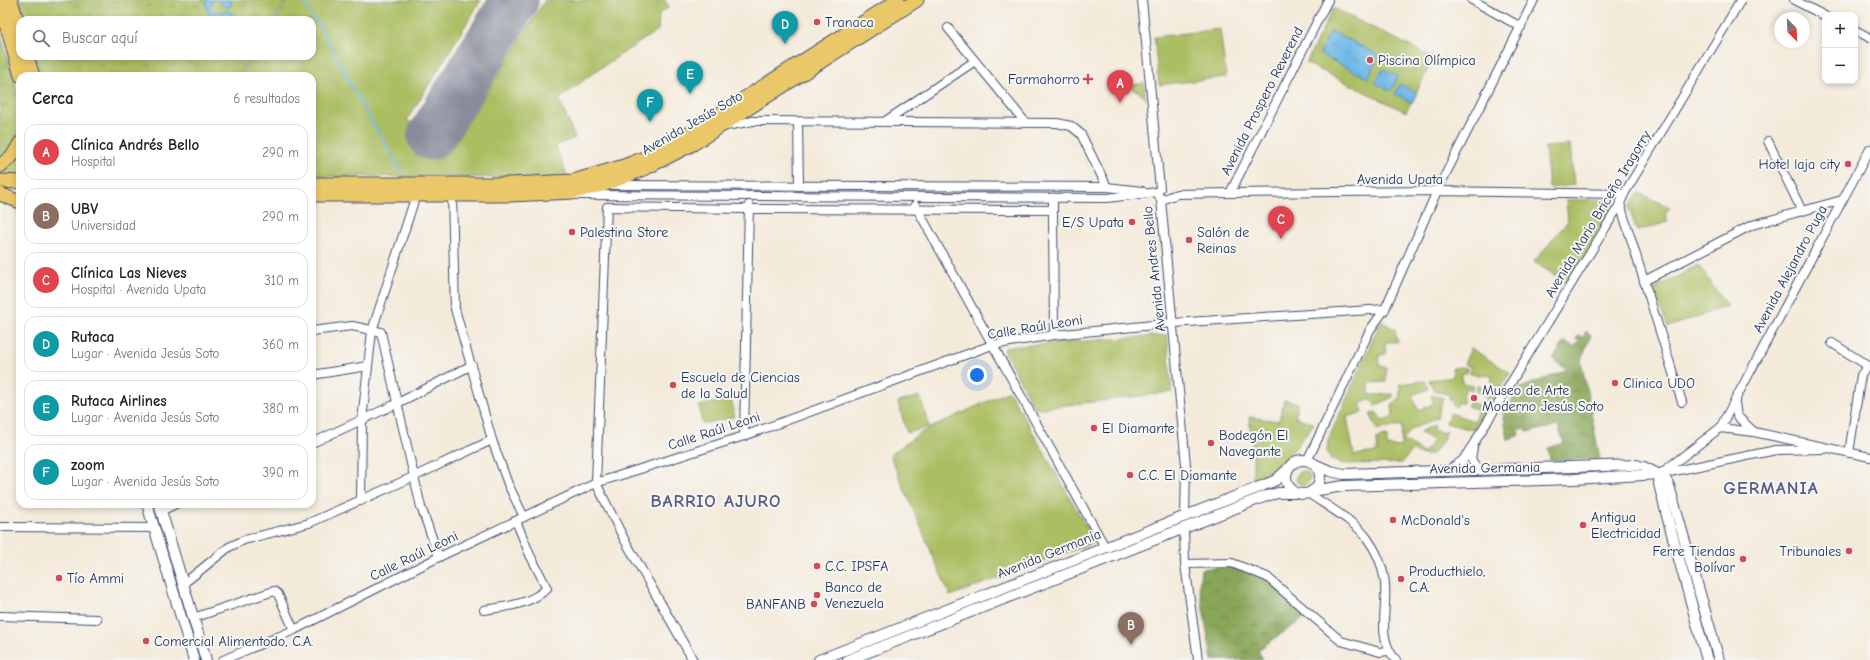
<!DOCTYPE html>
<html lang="es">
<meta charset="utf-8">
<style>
:root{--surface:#fff;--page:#f2f2f2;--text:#222;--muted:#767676;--line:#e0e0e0;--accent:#d93025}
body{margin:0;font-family:"Comic Neue",sans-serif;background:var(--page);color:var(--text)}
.controls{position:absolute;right:12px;top:12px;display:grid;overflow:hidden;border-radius:8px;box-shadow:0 2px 6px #0003}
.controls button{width:36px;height:36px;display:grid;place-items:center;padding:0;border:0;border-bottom:1px solid var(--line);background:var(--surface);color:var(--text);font:20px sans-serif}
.compass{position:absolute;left:1774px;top:12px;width:36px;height:36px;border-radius:50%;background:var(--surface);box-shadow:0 2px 6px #0003;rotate:156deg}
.you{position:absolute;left:977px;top:375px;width:14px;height:14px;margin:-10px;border:3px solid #fff;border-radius:50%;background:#1a73e8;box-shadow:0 0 0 6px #1a73e833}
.badge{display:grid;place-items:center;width:26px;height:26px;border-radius:50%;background:var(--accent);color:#fff;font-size:13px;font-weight:700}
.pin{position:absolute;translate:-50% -33px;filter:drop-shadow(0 1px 2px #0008)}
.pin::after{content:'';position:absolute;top:21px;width:14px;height:12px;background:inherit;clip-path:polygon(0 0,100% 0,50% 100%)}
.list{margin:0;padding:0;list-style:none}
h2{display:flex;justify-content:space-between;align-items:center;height:52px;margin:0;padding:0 16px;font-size:17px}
h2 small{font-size:13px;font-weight:400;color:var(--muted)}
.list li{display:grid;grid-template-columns:26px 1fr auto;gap:12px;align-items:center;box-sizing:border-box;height:56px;margin:0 8px 8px;padding:0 8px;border:1px solid var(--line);border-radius:12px}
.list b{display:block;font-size:15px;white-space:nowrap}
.list p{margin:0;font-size:13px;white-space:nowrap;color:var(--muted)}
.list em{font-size:13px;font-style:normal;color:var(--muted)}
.icon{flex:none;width:22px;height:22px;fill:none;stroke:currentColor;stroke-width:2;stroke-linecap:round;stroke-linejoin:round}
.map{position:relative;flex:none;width:1870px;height:660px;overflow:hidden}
.search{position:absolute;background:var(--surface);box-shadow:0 2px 6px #0003;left:16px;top:16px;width:300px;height:44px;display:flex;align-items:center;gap:10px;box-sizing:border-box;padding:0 14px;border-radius:12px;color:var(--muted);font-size:15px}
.panel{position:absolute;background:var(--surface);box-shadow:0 2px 6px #0003;left:16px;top:72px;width:300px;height:436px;border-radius:12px}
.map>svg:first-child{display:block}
.green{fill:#abbe62;stroke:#637660}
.forest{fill:url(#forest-crowns);stroke:#526a5b}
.park{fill:url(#park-tufts);stroke:#637660}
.water{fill:url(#water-ripples);stroke:#4474a2}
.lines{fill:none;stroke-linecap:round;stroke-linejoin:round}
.stream{stroke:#6db8e6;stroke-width:2}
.runway{stroke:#888c9c;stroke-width:48}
.minor-casing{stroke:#3c4b71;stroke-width:10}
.tertiary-casing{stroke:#3c4b71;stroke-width:12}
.primary-casing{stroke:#3c4b71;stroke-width:15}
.minor{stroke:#fff;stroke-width:8}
.tertiary{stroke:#fff;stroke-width:10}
.primary{stroke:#eac769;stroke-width:13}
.poi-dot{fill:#d1495b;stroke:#f6f6f2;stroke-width:1.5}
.labels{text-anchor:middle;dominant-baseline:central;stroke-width:4;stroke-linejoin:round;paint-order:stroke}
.poi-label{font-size:14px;fill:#1b2f5e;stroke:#f6f6f2;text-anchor:start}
.street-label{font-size:14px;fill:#1b2f5e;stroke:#f6f6f2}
.district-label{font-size:18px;font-weight:bold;letter-spacing:1px;fill:#575c88;stroke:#f6f6f2}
</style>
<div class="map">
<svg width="1870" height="660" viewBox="0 0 1870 660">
<defs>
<pattern id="forest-crowns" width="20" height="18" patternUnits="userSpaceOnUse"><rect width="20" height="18" fill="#88a558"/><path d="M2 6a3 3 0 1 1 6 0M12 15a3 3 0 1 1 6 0" fill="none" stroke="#6e874c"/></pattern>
<pattern id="park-tufts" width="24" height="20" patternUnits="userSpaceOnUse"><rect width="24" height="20" fill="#abbe62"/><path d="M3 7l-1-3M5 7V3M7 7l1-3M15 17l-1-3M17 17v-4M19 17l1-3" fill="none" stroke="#8a9b54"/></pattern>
<pattern id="water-ripples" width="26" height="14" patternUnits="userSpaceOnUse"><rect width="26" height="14" fill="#6db8e6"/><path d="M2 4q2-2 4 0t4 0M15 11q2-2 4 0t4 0" fill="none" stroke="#5996be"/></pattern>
</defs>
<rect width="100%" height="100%" fill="#f6f6f2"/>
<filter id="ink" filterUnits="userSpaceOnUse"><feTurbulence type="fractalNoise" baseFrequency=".025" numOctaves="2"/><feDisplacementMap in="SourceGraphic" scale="8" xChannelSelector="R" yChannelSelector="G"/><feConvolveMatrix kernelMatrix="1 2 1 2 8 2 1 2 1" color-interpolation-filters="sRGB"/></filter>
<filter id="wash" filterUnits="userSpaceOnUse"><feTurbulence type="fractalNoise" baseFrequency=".012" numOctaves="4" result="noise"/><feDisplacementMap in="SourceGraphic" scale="16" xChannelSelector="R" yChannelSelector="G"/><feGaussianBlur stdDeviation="0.9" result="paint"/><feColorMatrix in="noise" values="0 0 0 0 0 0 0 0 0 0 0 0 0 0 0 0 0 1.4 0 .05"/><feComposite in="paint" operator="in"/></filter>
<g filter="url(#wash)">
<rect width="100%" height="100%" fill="#f4eada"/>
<g class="green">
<path d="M288 0H481L407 120 452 148 545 0H665L669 7 659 14 658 30 593 73 559 99 575 138 555 146 568 177 544 178 312 176V76H241L253 56H312V20H276Z"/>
<path d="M1333 8 1434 58 1406 112 1306 63Z"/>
<path d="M1220 29 1226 77 1159 85 1154 37Z"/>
<path d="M1144 83 1146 100 1138 91 1133 90 1132 85Z"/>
<path d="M1570 145 1574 185 1549 188 1545 147Z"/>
<path d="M20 153V177H0V170Z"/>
<path d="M1639 193 1670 207 1665 215 1668 222 1637 231 1629 208Z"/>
<path d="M1613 199 1617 206 1570 285 1534 262 1568 221 1566 200Z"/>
<path d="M1698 265 1727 306 1668 327 1653 290Z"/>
<path d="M1381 321 1396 330 1395 334 1398 342H1385L1386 354 1379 355 1380 366 1386 367V382L1369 383V395L1393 394V397L1375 406 1371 399 1360 404 1363 412 1347 417 1354 455 1377 452V438L1387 436V446L1401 447 1402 425 1378 430 1370 414 1376 412 1383 421 1393 417 1392 403 1400 400V384L1425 381 1428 389 1412 395 1418 410 1434 404 1431 395 1443 398 1437 418 1414 428 1413 427 1403 440 1423 453 1433 441 1420 432 1434 425 1433 430 1443 433 1447 431C1443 439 1436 457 1424 455 1420 455 1415 452 1412 450L1402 463 1344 464 1332 460 1327 453 1328 440Z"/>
<path d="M1167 335 1172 392 1035 409 1004 351 1006 347Z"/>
<path d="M1471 348 1510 373 1473 430 1446 423 1450 413 1474 421 1478 410 1467 406 1469 402 1483 407 1487 396 1476 392 1477 386 1491 387 1492 376 1470 374V366L1464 364Z"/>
<path d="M1461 367 1467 368V373H1462V383L1472 385V390L1466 388 1462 399 1464 400 1462 404 1458 402 1456 407 1452 405 1453 401 1449 399 1450 395 1434 390 1429 380 1453 377 1452 368Z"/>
<path d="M1009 391 1095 542 950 596 890 455 920 433Z"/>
<path d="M920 396 929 427 907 433 898 402Z"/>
<path d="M731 399 735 417 702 424 699 406Z"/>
<path d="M1284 400 1298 403 1295 417 1314 423C1296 448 1281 469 1253 484V450L1249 417 1279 421Z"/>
<circle cx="1303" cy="478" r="7"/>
</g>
<g class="forest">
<path d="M1586 331 1591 335 1581 360 1600 459 1550 460 1548 448 1564 443 1558 426 1527 432 1526 429H1519L1520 435 1513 436V439L1508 440 1503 413 1520 388 1567 370 1553 359 1565 341 1574 347 1579 341 1576 339 1579 335 1583 338Z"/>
<path d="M1236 565 1267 577 1310 614 1258 650 1263 660H1212L1199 586 1201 569Z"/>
</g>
<g class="park">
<path d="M19 0H286L274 20H25Z"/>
<path d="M0 32 20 101 19 140 0 163Z"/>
<path d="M35 56H251L239 76H41Z"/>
</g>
<g class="water">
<path d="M206 0H231L232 2 230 7H225L220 2 215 0 212 2 210 8C215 16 221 10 228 11L233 15 234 20H229L223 15 219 16V20H213L207 11Z"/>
<path d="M1331 31 1379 55 1368 78 1319 54Z"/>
<path d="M1383 69 1398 76 1391 91 1375 83Z"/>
<path d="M1400 84 1417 93 1412 103 1395 94Z"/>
</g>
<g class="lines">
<path class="stream" d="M301 0 317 21 359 100 403 173"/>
<path class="runway" d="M431 136 515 0"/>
</g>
</g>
<g filter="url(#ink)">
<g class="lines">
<defs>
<g id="minor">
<path d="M1142 0 1160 189 1157 192 1161 200 1186 465 1185 517"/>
<path d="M1472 0 1521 27"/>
<path d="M1794 0 1825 16"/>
<path d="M948 28 1026 123"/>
<path d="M1855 30 1870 38"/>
<path d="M884 122 975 61"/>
<path d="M798 123 799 186"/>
<path d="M726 126 753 121 1057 123 1071 126 1081 134 1107 187"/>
<path d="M1768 141 1802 211"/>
<path d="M610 185 1107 187 1142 191"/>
<path d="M1230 193 1328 0"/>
<path d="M452 195 455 309 492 440 508 484 524 517"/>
<path d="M574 195 1107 198 1157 192"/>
<path d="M1161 200 1177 194 1230 193 1437 191 1624 194"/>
<path d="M1620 204 1682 402"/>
<path d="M915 205 1105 547"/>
<path d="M1053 210 1054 335"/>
<path d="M1644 281 1752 225 1842 200"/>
<path d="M312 331 352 326 381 332 421 507 439 557"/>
<path d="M1832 343 1870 367"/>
<path d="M312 375 368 366"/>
<path d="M1735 403 1737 416 1754 432"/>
<path d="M1720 428 1754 432 1870 457"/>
<path d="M744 436 749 205"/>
<path d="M312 443 396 404 472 365"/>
<path d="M1473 447 1471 459 1479 471"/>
<path d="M1849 453 1861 375 1868 366"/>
<path d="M1307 461 1370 330 1385 309 1437 191 1534 0"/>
<path d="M1637 465 1644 466 1660 474 1776 450 1825 449"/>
<path d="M1447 471 1463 460 1476 440 1620 204 1624 194 1741 0"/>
<path d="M1660 474 1720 428 1870 149"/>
<path d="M1308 493C1325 505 1356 522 1367 538 1375 549 1382 564 1384 577 1390 606 1374 635 1396 660"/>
<path d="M361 501 362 420 372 331 416 195"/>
<path d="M161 511 176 504"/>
<path d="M0 527 155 528"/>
<path d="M1184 528 1185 564 1198 660"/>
<path d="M1185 564 1232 563 1267 577 1341 641 1380 652 1388 651"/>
<path d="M183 584 229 547 244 540 309 523 413 477 492 440"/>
<path d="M484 610C505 607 532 604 547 588L530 555 516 521"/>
<path d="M0 616 97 619"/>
<path d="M193 618 274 591 278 594 294 630"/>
<path d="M223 660 294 630 439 557 596 483 744 436 992 345 1054 335 1173 323 1385 309"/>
<path d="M693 660 623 537 596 483 607 207 748 209 1053 210V198"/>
</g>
<g id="tertiary">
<circle cx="1303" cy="477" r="17"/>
<path d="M1314 464 1330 471 1344 474 1637 465"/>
<path d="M1660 474 1666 480 1669 486 1719 660"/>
<path d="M1660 474 1659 484 1667 516 1707 660"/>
<path d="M1312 491 1344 486 1573 479 1660 474"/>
<path d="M147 504 194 660"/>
<path d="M159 504 206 660"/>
<path d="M819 660 1262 486 1276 480 1287 470"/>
<path d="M848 660 1266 496 1278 493H1295"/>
</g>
<g id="primary">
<path d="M11 0 20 32"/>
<path d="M0 3 21 76"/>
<path d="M27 56 33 76"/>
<path d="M0 166 13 155 20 143"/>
<path d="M0 181 20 182"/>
<path d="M312 184H510L573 181 624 166 654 154 687 135 898 0"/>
<path d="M0 194 20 202"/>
<path d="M312 195H510L574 192 606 184 644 169 693 144 917 0"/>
</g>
</defs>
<use href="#minor" class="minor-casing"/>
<use href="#tertiary" class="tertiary-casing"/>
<use href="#primary" class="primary-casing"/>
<use href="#minor" class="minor"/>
<use href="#tertiary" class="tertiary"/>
<use href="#primary" class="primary"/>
</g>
</g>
<g class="poi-dot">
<circle cx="817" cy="22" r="4"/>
<circle cx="1370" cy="60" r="4"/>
<path d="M1086 73h4v4h4v4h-4v4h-4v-4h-4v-4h4z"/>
<circle cx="1848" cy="164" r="4"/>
<circle cx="1132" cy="222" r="4"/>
<circle cx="572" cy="232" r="4"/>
<circle cx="1189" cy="240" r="4"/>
<circle cx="1615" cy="383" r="4"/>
<circle cx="673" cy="385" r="4"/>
<circle cx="1474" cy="398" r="4"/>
<circle cx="1094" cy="428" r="4"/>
<circle cx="1211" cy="443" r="4"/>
<circle cx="1130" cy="475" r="4"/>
<circle cx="1393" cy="520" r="4"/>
<circle cx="1583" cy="525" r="4"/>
<circle cx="1849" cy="551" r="4"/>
<circle cx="1743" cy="559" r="4"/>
<circle cx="817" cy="566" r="4"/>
<circle cx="59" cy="578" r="4"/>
<circle cx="1401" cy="579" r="4"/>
<circle cx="817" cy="595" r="4"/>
<circle cx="814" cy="604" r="4"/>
<circle cx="146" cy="641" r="4"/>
</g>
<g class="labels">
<g class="poi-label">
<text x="825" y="22">Tranaca</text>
<text x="1378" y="60">Piscina Olímpica</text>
<text x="1080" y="79" text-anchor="end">Farmahorro</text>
<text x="1840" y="164" text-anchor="end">Hotel laja city</text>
<text x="1124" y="222" text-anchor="end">E/S Upata</text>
<text x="580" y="232">Palestina Store</text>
<text x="1197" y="232">Salón de<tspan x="1197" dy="16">Reinas</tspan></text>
<text x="681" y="377">Escuela de Ciencias<tspan x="681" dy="16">de la Salud</tspan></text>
<text x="1623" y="383">Clinica UDO</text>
<text x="1482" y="390">Museo de Arte<tspan x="1482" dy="16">Moderno Jesús Soto</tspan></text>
<text x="1102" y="428">El Diamante</text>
<text x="1219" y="435">Bodegón El<tspan x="1219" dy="16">Navegante</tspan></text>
<text x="1138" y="475">C.C. El Diamante</text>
<text x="1591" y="517">Antigua<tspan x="1591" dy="16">Electricidad</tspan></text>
<text x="1401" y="520">McDonald's</text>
<text x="1735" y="551" text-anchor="end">Ferre Tiendas<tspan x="1735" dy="16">Bolívar</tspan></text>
<text x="1841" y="551" text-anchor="end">Tribunales</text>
<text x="825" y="566">C.C. IPSFA</text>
<text x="1409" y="571">Producthielo,<tspan x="1409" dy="16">C.A.</tspan></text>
<text x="67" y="578">Tío Ammi</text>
<text x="825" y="587">Banco de<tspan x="825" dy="16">Venezuela</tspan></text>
<text x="806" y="604" text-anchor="end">BANFANB</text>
<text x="154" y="641">Comercial Alimentodo, C.A.</text>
</g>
<g class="street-label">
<text transform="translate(1262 101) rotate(-63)">Avenida Prospero Reverend</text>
<text transform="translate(692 123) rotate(-30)">Avenida Jesús Soto</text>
<text x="1400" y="179">Avenida Upata</text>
<text transform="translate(1598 214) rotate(-59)">Avenida Mario Briceño Iragorry</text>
<text transform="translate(1154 269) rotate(-96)">Avenida Andres Bello</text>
<text transform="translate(1790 269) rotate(-62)">Avenida Alejandro Puga</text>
<text transform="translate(1035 327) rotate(-9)">Calle Raúl Leoni</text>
<text transform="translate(714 431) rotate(-18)">Calle Raúl Leoni</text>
<text transform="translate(1485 468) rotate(-1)">Avenida Germania</text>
<text transform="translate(1049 554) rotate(-22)">Avenida Germania</text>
<text transform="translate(414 556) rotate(-26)">Calle Raúl Leoni</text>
</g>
<g class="district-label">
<text x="1771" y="488">GERMANIA</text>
<text x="716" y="501">BARRIO AJURO</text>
</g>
</g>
</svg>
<div class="controls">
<button>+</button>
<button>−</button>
</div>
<svg class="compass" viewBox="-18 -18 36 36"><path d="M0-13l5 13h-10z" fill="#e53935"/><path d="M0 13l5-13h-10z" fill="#767676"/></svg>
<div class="you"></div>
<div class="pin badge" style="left:1120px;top:103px;background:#e0444e">A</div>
<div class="pin badge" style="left:1131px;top:645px;background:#8d6e63">B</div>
<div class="pin badge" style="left:1281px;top:239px;background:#e0444e">C</div>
<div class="pin badge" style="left:785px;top:44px;background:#0f9aa8">D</div>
<div class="pin badge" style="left:690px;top:94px;background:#0f9aa8">E</div>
<div class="pin badge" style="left:650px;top:122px;background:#0f9aa8">F</div>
<div class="search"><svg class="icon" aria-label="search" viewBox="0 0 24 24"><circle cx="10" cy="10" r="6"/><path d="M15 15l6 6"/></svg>Buscar aquí</div>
<section class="panel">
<h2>Cerca<small>6 resultados</small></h2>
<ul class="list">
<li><span class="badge" style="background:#e0444e">A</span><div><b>Clínica Andrés Bello</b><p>Hospital</p></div><em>290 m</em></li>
<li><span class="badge" style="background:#8d6e63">B</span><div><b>UBV</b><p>Universidad</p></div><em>290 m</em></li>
<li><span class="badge" style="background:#e0444e">C</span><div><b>Clínica Las Nieves</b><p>Hospital · Avenida Upata</p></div><em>310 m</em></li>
<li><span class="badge" style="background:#0f9aa8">D</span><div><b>Rutaca</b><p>Lugar · Avenida Jesús Soto</p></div><em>360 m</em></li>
<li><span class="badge" style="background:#0f9aa8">E</span><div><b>Rutaca Airlines</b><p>Lugar · Avenida Jesús Soto</p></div><em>380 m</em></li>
<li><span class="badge" style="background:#0f9aa8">F</span><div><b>zoom</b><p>Lugar · Avenida Jesús Soto</p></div><em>390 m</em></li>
</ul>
</section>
</div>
